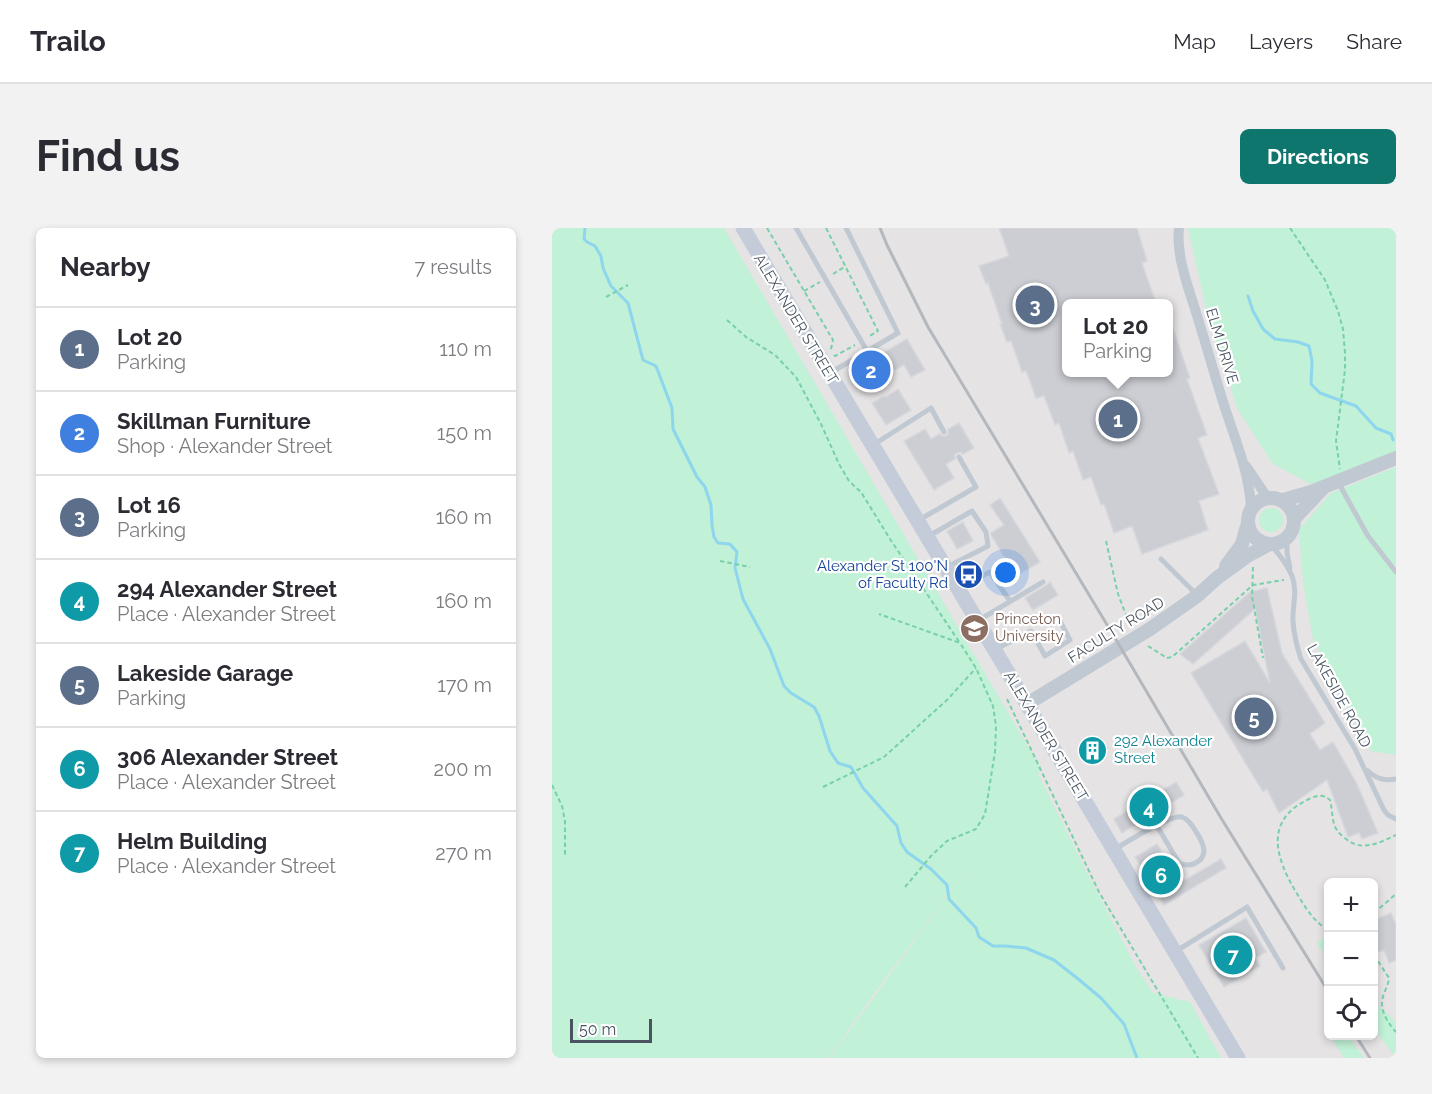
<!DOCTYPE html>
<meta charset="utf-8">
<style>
:root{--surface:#fff;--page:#f2f2f3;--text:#2b2b33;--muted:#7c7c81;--line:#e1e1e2;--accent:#0f766e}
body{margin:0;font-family:Raleway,sans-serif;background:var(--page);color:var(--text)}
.controls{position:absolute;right:18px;bottom:18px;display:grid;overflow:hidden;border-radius:9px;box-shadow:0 3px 9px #0003}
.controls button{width:54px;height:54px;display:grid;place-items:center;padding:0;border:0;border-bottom:2px solid var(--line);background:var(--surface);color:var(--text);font:30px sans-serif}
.scale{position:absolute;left:18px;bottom:15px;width:82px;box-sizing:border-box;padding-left:6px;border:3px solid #495460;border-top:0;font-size:16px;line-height:21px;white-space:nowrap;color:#495460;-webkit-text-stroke:4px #fff;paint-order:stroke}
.you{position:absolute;left:454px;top:345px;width:21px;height:21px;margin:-15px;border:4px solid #fff;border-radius:50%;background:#1a73e8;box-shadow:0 0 0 9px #1a73e833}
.badge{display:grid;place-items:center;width:39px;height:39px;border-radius:50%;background:var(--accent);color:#fff;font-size:20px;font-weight:700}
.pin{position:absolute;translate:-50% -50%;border:3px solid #fff;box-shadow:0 2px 6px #0006}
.popup{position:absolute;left:510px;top:71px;width:111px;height:78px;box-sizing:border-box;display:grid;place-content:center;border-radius:9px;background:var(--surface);filter:drop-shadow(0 2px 4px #0005);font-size:20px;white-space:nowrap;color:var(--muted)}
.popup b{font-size:22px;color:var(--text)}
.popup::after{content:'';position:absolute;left:50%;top:100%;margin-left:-12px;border:12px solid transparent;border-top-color:var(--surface)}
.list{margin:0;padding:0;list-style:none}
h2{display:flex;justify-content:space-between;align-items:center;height:78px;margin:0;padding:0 24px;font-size:26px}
h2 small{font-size:20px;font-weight:400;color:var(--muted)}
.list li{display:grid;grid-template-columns:39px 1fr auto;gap:18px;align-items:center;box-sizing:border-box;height:84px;padding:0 24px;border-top:2px solid var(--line)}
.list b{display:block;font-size:22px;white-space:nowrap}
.list p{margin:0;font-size:20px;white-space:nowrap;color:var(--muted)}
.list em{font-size:20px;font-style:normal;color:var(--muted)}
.icon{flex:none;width:33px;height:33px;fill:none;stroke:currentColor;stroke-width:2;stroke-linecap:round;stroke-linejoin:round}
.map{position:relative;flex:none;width:844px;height:830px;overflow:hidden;border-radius:9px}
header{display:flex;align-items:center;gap:36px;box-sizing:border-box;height:84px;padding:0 30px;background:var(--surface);border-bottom:2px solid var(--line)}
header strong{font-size:28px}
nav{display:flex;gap:33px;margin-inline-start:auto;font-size:21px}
.intro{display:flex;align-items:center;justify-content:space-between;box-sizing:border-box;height:144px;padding:0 36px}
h1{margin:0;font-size:42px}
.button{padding:15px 27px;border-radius:9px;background:var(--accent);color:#fff;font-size:21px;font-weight:700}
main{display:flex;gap:36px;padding:0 36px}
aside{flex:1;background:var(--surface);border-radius:9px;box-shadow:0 3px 9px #0003}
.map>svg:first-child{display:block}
.education{fill:#e5e3e4;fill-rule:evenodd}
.green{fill:#c1f1d6}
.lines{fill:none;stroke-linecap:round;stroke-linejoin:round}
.stream{stroke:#8ed5ee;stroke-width:3}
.building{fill:#ccced4;stroke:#d6d8dd;stroke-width:1.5}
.path{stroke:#78d0a9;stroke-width:2;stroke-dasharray:4.5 3;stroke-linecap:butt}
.service{stroke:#c0c8d1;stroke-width:5}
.minor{stroke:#c0c8d1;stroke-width:10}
.tertiary{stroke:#c0c8d1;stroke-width:14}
.secondary{stroke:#c3ccd8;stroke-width:15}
.rail{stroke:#b4b7bc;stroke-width:3}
.labels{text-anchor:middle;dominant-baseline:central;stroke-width:4.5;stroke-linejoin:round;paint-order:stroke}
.street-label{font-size:15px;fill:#495460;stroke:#fff}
.transit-label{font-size:15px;fill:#164399;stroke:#fff;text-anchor:end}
.education-label{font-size:15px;fill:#785e54;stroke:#fff;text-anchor:start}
.culture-label{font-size:15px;fill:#0d838f;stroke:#fff;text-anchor:start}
</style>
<header>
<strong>Trailo</strong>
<nav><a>Map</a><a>Layers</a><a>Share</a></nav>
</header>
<div class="intro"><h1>Find us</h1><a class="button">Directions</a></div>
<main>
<aside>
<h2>Nearby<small>7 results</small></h2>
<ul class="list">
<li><span class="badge" style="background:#5c6f8a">1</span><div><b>Lot 20</b><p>Parking</p></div><em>110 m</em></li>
<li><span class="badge" style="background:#3f7fe0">2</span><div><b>Skillman Furniture</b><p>Shop · Alexander Street</p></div><em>150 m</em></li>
<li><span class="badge" style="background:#5c6f8a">3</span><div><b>Lot 16</b><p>Parking</p></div><em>160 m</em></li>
<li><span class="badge" style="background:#0f9aa8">4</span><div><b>294 Alexander Street</b><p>Place · Alexander Street</p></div><em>160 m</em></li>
<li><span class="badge" style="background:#5c6f8a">5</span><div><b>Lakeside Garage</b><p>Parking</p></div><em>170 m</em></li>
<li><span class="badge" style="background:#0f9aa8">6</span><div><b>306 Alexander Street</b><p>Place · Alexander Street</p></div><em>200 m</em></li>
<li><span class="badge" style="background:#0f9aa8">7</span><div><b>Helm Building</b><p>Place · Alexander Street</p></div><em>270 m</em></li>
</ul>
</aside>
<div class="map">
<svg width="844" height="830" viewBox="0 0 844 830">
<rect width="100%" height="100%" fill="#f4f2f2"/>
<path class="education" d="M0 0H844V830H0ZM515 76H617V144H515ZM776 654H822V808H776Z"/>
<g class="green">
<path d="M0 0H172L489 541 486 546 534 643 585 741 601 765 638 774 669 830H278L413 643 321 767 277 830H0Z"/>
<path d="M636 0H844V226L772 254 758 256 720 235 685 180 655 85Z"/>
<path d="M844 239V527L819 523 761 411 751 354 747 302 779 265Z"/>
<circle cx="719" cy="292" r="12"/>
<path d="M774 708 776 711V733L765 715Z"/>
<path d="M822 774 844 794V830L822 801Z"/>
<path d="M778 808H796L812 830H792Z"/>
</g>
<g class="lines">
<g class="stream">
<path d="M33 0 32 11 35 14 43 18 49 28 51 40 59 58 76 75 91 132 104 138 120 180 121 201 145 249 153 259 159 277 160 297 162 309 166 315 178 316 185 324 183 340 191 371 218 421 232 458 239 465 262 479 267 488 278 523 286 535 299 539 311 560 345 598 349 615 355 624 379 641 395 657 397 671 424 700 427 709 441 718H453L474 720 502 732 525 750 549 770 572 796 585 830"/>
<path d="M696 68 701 83 711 101 723 111 746 114 757 118 760 133 759 156 768 165 804 178 824 200 839 206 841 212"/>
</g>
</g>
<g class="building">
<path d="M447 0H585L595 33 590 35 604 75H515V144H617L618 92 638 150 635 151 655 207 646 210 667 266 647 273 656 302 590 326 580 298 562 305 552 276 549 277 539 249 531 252 521 223 517 225 507 195 503 197 492 168 484 170 474 143 470 144 459 113 455 114 448 96H450L436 55 434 56 427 38 457 28Z"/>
<path d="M355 111 373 142 359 149 352 137 339 144 337 140 307 157 300 145 330 128 329 126Z"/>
<path d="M346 161 359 182 334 197 320 175 332 168 334 169Z"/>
<path d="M407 195 422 220 411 226 408 224 403 226V231L394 236 402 250 382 262 352 213 373 201 379 211 388 206 390 208H394L396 206V201Z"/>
<path d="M448 270 488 334 468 346 466 342 462 345 439 307V305L452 297 438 277Z"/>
<path d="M411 294 421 313 405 321 395 303Z"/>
<path d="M498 354 506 367 481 382 473 370 493 358Z"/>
<path d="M715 360 730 425 773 495 758 506 768 522 781 514 805 556 826 605 810 611 807 605 796 609 775 552 727 585 715 561 711 564 639 445 693 413 718 455 703 381 641 436 628 426 698 364Z"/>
<path d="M549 510 556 520 534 534 527 524Z"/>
<path d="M624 554 632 567 570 605 562 591Z"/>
<path d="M605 616 628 655 669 631 674 640 612 677 583 629Z"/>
<path d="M839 685 844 697V732L837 735 832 722 826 724 822 714V692Z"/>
<path d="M694 690 714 724 703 730 708 738 672 759 647 717Z"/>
</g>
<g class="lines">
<g class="path">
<path d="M215 0 281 112 279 121V122"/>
<path d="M274 0 326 103 316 109"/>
<path d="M738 0 773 52 786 83 791 101 793 125V142L784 213 788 241"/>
<path d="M281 46 294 38"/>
<path d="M252 63 268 54"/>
<path d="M54 69 76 57"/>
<path d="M175 92 194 109 223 127 244 149 269 196 287 236 297 253 309 264 338 311 408 415 327 386"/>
<path d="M282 127 283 128 303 117"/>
<path d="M554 313 566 366 579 400"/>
<path d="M168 333 198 339"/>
<path d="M701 339 700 368 711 430"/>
<path d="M596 418 615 430 620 429 701 357 732 352"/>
<path d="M455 471 547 664 646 830"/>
<path d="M0 557 10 578 13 593V628"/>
<path d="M271 559 332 529 396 471 424 440"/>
<path d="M353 659 379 628 395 613 424 601 433 586 443 524 444 498 441 478 424 440 408 415"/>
<path d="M822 685 844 666"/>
<path d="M776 702C761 693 753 679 744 664 723 629 712 592 757 571 765 567 771 566 778 572 780 580 780 588 782 596 784 602 788 607 794 611 810 624 827 615 844 607"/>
<path d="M822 727 837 750C836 759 831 765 830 773 829 785 837 796 844 804"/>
</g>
<g class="service">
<path d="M244 0 315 123"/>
<path d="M278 145 346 105 294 0"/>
<path d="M321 217 379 180 392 204"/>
<path d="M786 254 816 308 844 344"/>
<path d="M367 292 424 259 407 229"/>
<path d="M377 308 420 283 434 304 436 318 395 339"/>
<path d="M735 309V325L738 340"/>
<path d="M719 317C727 326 735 336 740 348 746 363 740 379 741 394 742 407 745 419 749 431L803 521 832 582 836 587 844 591"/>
<path d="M609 331 644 366"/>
<path d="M407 359 438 344 458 373"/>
<path d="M427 392 491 354"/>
<path d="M444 421 479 403 493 428 518 412 508 393"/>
<path d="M816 543C825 551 832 553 844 551"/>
<path d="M563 621C575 614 619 586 630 589 636 591 639 596 643 602 647 608 652 616 652 623 651 635 637 640 627 635L605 598"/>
<path d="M624 723 695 679 731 740"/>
</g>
<g class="minor">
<path d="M627 0C624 26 635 56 643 81 653 113 662 145 672 177 683 211 697 244 699 279"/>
<path d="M694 238 715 269"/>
</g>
<g class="tertiary">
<circle cx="719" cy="293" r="23"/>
<path d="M731 272 759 264 844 230"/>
<path d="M742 291 771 260"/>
<path d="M674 338 690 316 695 298"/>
<path d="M475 476 598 401 645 368 665 350 695 328 718 316"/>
</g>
<path class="secondary" d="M191 0 686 830"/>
<g class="rail">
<path d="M328 0 335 17 376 99 563 410 669 590 776 763"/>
<path d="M804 808 818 830"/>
</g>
</g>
<defs>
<symbol id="bus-disc" viewBox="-11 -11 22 22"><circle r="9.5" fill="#1a4fb4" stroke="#fff"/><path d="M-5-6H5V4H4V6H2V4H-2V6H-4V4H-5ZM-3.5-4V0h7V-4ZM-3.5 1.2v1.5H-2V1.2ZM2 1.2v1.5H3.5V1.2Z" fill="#fff"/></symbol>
<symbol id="university-disc" viewBox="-11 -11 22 22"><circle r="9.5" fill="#8d6e63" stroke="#fff"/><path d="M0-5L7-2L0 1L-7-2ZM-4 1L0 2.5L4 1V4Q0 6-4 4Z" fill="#fff"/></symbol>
<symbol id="building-disc" viewBox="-11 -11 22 22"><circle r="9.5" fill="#0f9aa8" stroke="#fff"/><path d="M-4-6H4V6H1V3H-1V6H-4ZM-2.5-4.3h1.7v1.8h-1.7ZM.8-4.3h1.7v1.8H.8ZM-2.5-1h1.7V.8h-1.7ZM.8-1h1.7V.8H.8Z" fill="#fff"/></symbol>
</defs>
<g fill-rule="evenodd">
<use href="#bus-disc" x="400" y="330" width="33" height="33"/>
<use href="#university-disc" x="406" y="384" width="33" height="33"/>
<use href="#building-disc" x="524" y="506" width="33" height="33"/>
</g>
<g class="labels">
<g class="street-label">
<text transform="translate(244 91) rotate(59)">ALEXANDER STREET</text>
<text transform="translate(670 118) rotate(73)">ELM DRIVE</text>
<text transform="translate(564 402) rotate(-32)">FACULTY ROAD</text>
<text transform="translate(787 468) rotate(61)">LAKESIDE ROAD</text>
<text transform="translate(494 508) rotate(59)">ALEXANDER STREET</text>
</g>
<g class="transit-label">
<text x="396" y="338">Alexander St 100'N<tspan x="396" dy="17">of Faculty Rd</tspan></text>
</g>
<g class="education-label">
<text x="443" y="391">Princeton<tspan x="443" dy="17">University</tspan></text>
</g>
<g class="culture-label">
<text x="562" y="513">292 Alexander<tspan x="562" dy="17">Street</tspan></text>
</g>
</g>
</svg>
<div class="controls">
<button>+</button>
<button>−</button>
<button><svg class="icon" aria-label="locate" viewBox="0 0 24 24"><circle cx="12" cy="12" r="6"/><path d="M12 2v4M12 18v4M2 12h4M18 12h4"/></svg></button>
</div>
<div class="scale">50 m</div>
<div class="you"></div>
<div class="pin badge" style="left:566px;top:191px;background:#5c6f8a">1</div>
<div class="popup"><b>Lot 20</b>Parking</div>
<div class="pin badge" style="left:319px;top:142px;background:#3f7fe0">2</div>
<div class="pin badge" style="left:483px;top:77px;background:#5c6f8a">3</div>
<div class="pin badge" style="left:597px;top:579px;background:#0f9aa8">4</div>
<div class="pin badge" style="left:702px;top:489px;background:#5c6f8a">5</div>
<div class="pin badge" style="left:609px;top:647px;background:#0f9aa8">6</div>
<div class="pin badge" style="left:681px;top:727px;background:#0f9aa8">7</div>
</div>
</main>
